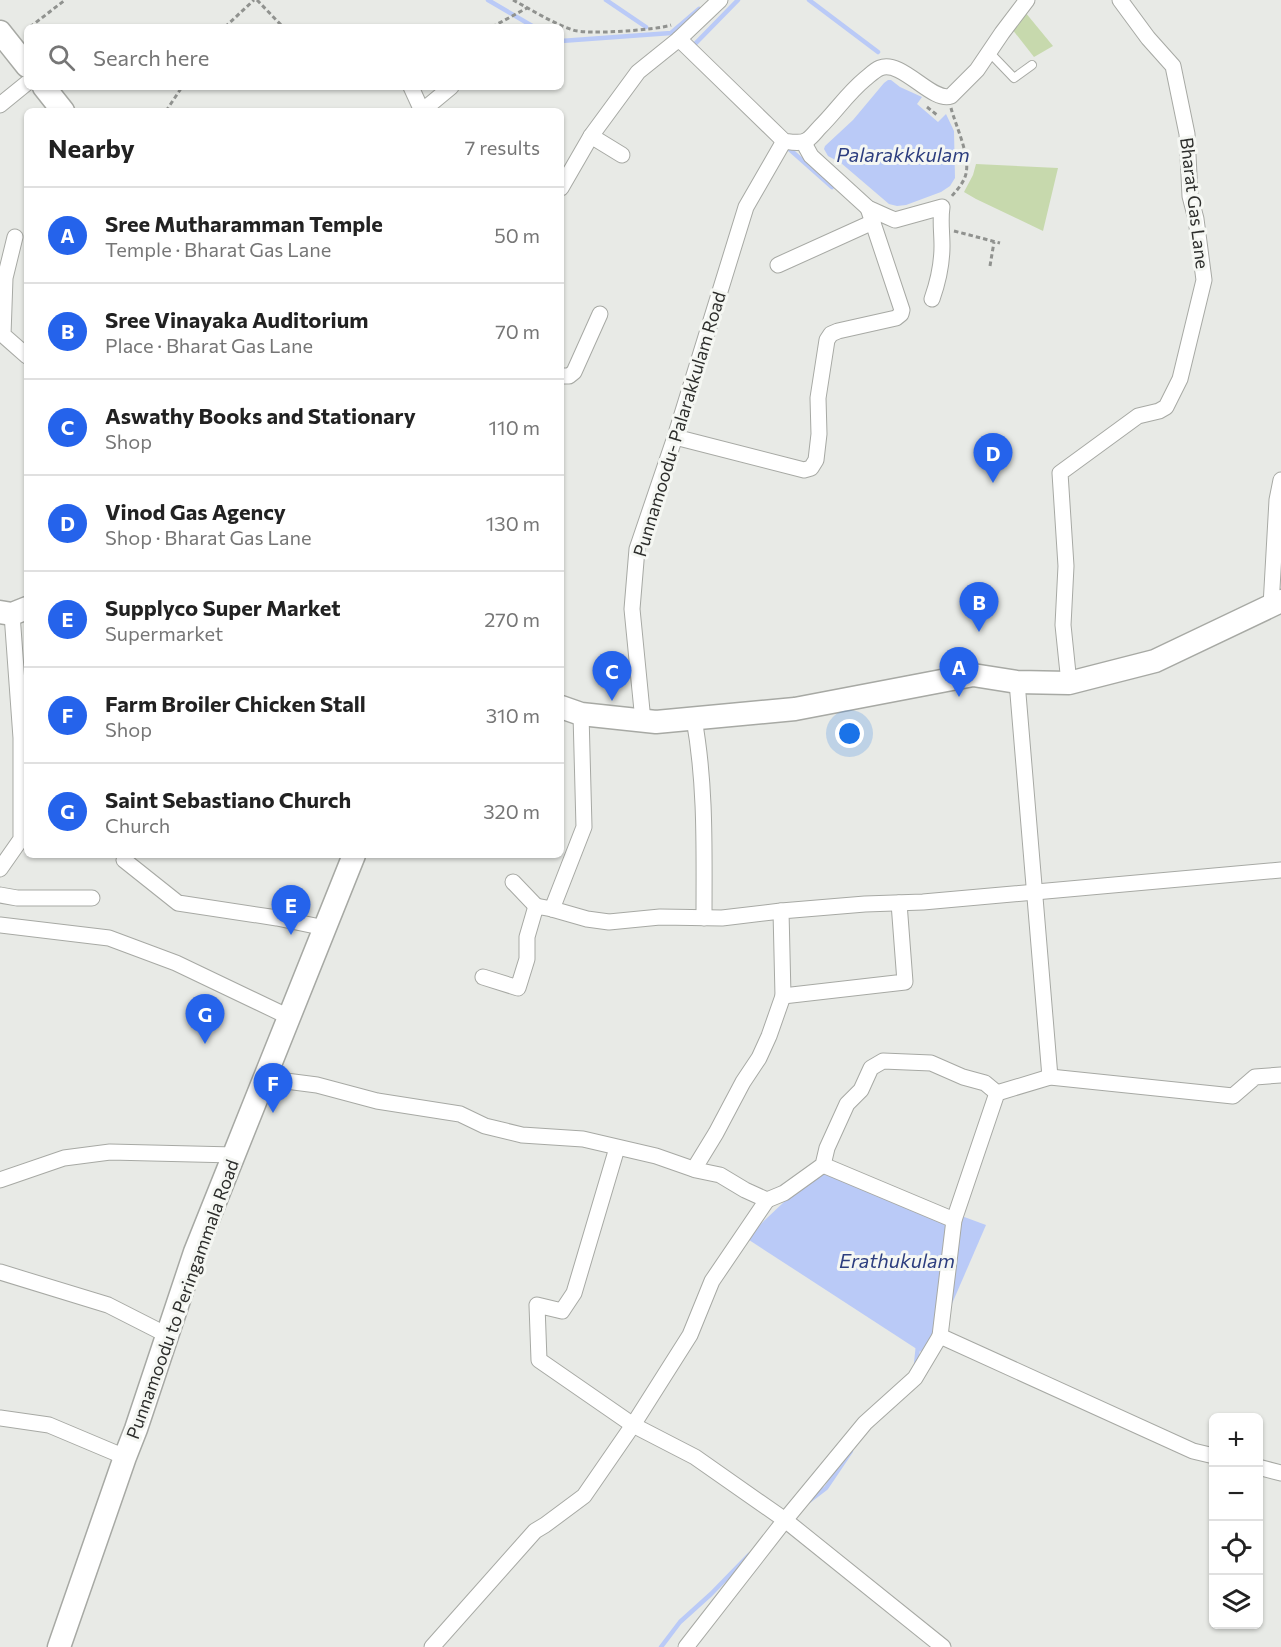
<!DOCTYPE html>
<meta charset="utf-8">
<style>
:root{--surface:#fff;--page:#f2f2f2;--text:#222;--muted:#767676;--line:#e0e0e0;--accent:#2563eb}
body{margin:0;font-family:Commissioner,sans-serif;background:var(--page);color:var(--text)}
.controls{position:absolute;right:18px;bottom:18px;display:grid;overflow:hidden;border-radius:9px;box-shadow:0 2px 4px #0004}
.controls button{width:54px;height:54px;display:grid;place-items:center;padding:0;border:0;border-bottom:2px solid var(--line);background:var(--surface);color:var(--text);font:30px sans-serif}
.you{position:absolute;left:850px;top:734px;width:21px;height:21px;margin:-15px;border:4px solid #fff;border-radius:50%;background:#1a73e8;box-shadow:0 0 0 9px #1a73e833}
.badge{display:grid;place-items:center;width:39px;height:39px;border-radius:50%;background:var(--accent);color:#fff;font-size:20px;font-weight:700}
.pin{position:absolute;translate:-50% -50px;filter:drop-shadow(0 2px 3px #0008)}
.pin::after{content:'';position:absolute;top:32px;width:21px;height:18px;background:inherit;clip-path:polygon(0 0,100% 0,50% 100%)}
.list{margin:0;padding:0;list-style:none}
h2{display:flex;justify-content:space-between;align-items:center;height:78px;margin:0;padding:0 24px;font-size:26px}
h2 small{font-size:20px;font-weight:400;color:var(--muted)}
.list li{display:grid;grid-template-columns:39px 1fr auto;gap:18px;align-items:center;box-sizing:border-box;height:96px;padding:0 24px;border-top:2px solid var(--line)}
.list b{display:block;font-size:22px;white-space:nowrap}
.list p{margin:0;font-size:20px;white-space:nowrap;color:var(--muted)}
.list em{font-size:20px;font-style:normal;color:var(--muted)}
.icon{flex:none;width:33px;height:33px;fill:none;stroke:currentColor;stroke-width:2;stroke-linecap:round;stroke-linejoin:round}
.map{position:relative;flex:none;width:1281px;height:1647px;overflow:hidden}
.search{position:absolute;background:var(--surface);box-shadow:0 2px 4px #0004;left:24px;top:24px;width:540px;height:66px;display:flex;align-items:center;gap:15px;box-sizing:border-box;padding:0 21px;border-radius:9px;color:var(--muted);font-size:22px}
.panel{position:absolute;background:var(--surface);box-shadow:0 2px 4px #0004;left:24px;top:108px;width:540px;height:750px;border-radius:9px}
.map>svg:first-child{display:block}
.green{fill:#c7d9ad}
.water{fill:#bacaf7}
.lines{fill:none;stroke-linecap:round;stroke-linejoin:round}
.stream{stroke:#bacaf7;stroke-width:4.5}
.service-casing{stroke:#a7a9a4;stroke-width:10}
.minor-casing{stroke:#a7a9a4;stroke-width:17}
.secondary-casing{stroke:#a7a9a4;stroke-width:25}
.path{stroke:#90928f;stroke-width:3;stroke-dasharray:4.5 3;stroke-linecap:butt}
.service{stroke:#fff;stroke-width:8}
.minor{stroke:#fff;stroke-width:15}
.secondary{stroke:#fff;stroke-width:22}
.labels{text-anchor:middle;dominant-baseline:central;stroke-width:6;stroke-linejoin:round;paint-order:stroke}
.street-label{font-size:18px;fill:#2d2e2c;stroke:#f5f7f3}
.water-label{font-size:20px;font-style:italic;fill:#2d3e7f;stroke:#f5f7f3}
</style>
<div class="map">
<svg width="1281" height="1647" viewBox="0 0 1281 1647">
<rect width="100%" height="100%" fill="#e8eae6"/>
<g class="green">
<path d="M1025 12 1053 46 1034 57 1012 29Z"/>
<path d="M976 164 1058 168 1043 231 976 199 964 192 973 175Z"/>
</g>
<g class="water">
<path d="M888 80H891L900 87 922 97 917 104 938 122 946 114 954 131 955 178 950 186 941 192 906 205 897 206 889 204 841 163 828 156 824 149 825 146 853 120 884 83Z"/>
<path d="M823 1165 986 1225 929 1357 746 1238Z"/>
</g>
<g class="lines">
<g class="stream">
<path d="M488 0 534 27"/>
<path d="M606 0 646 27"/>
<path d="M809 0 878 52"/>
<path d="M561 41 671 33 699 9"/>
<path d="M693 46 738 0"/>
<path d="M787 147 832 187"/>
<path d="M916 1365 918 1346"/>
<path d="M809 1501 826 1488 851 1451"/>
<path d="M661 1647 680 1622 711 1594 749 1555"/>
</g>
<defs>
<path id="service" d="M989 52 1014 78 1032 65"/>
<g id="minor">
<path d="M679 39 720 0"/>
<path d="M411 87 422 111"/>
<path d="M0 105 27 83"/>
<path d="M422 111 451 87"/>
<path d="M591 136 622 155"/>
<path d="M806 141V147L811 156 868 208 888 217 895 220 942 207C940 221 942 232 942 246 942 265 938 282 932 299"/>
<path d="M561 188 591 136 638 72 679 39 784 141C791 142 801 144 807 140 812 137 816 131 820 127 836 111 848 93 865 79 870 75 875 70 880 68 902 59 932 103 951 96L977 70 1002 33 1027 0"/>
<path d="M15 237 5 278 3 335 27 356"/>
<path d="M778 265 873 222"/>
<path d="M561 376H569L574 372 600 314"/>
<path d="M675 437 804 470 811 468 816 460 819 434 818 398 827 340 831 334 838 331 896 318 901 314 902 310 868 208"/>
<path d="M1271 606 1277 500 1281 480"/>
<path d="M1017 682 1050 1077"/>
<path d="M1069 683 1063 625 1066 566 1060 473 1138 416 1159 411 1166 407 1180 379 1204 280 1196 219 1190 196 1187 134 1173 66 1148 38 1120 0"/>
<path d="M694 719C706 785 704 851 704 918"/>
<path d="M643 721 632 609 637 549 675 437 746 207 784 141"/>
<path d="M124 860 178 903 277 918 325 928"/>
<path d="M0 869 21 839V738L12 614"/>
<path d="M513 882 536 906"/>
<path d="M0 895 17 898H92"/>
<path d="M552 909 584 827 581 714"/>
<path d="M0 925 109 938 176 963 289 1017"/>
<path d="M483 977 518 988 527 959V937L536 906 552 909 587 919 609 922 660 917 722 918 781 911"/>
<path d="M783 996 905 982 899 903"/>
<path d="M266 1075 286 1081 317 1085 377 1101 460 1114 485 1126 522 1135 583 1139 656 1156 696 1170 720 1175 745 1190 767 1200 784 1193 823 1165 827 1148 847 1104 861 1090 871 1068 883 1061 931 1063 963 1077 985 1083 997 1093"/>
<path d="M617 1148 574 1293 562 1311 537 1305 539 1360 633 1425 695 1457 785 1520 943 1647"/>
<path d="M823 1165 954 1220"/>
<path d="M694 1169 716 1133 743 1082 759 1058 769 1036 783 996 781 911 865 904 923 902 1281 870"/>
<path d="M0 1180 64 1158 110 1152 234 1155"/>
<path d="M0 1272 108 1305 167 1335"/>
<path d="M940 1336 954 1220 997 1093 1050 1077 1233 1096 1255 1077 1281 1075"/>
<path d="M0 1418 49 1425 125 1457"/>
<path d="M1258 1467 1281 1473"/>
<path d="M432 1647 535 1531 545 1525 584 1496 633 1425 690 1335 712 1281 767 1200"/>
<path d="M686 1647 785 1520 865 1423 915 1378 940 1336 1193 1451 1214 1456"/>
</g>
<g id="secondary">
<path d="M0 32 27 66"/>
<path d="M44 87 63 111"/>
<path d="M0 612 12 614 27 608"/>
<path d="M561 707 581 714 656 722 795 709 973 675 1017 682 1069 683 1155 661 1281 601"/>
<path d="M59 1647 125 1457 136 1429 195 1252 354 855"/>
</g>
</defs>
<use href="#service" class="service-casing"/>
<use href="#minor" class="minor-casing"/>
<use href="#secondary" class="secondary-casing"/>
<g class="path">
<path d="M257 0 283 27"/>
<path d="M513 0C532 10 552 23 573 30 586 35 658 30 671 25"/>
<path d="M30 27 65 0"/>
<path d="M225 27 254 0"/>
<path d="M492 27 527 8"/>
<path d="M927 107 937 115"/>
<path d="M951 108C956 127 972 159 965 177 962 185 956 191 951 197"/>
<path d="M166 111 182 87"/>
<path d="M954 231 1000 243"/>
<path d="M990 266 994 242"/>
</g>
<use href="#service" class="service"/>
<use href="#minor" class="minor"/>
<use href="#secondary" class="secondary"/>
</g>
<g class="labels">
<g class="street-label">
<text transform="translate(1195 203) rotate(83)">Bharat Gas Lane</text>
<text transform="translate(679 424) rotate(-73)">Punnamoodu- Palarakkulam Road</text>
<text transform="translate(182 1299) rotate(-70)">Punnamoodu to Peringammala Road</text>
</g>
<g class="water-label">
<text x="903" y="154">Palarakkkulam</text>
<text x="897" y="1260">Erathukulam</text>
</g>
</g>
</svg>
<div class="controls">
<button>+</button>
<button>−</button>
<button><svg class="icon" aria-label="locate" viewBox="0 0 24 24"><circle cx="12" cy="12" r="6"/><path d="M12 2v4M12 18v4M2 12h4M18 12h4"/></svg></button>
<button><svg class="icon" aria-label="layers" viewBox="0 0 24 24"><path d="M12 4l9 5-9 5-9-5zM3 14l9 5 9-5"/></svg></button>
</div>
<div class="you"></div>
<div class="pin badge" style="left:959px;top:697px">A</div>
<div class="pin badge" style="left:979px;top:632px">B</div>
<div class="pin badge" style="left:612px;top:701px">C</div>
<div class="pin badge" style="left:993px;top:483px">D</div>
<div class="pin badge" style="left:291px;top:935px">E</div>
<div class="pin badge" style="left:273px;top:1113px">F</div>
<div class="pin badge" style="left:205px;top:1044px">G</div>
<div class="search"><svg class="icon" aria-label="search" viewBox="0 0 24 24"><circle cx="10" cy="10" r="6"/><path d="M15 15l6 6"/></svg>Search here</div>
<section class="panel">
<h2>Nearby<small>7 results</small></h2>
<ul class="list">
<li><span class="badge">A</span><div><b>Sree Mutharamman Temple</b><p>Temple · Bharat Gas Lane</p></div><em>50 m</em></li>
<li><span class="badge">B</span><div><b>Sree Vinayaka Auditorium</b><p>Place · Bharat Gas Lane</p></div><em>70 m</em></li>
<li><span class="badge">C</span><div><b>Aswathy Books and Stationary</b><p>Shop</p></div><em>110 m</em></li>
<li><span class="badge">D</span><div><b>Vinod Gas Agency</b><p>Shop · Bharat Gas Lane</p></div><em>130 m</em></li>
<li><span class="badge">E</span><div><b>Supplyco Super Market</b><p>Supermarket</p></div><em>270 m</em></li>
<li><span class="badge">F</span><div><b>Farm Broiler Chicken Stall</b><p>Shop</p></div><em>310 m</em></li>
<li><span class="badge">G</span><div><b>Saint Sebastiano Church</b><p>Church</p></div><em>320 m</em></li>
</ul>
</section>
</div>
